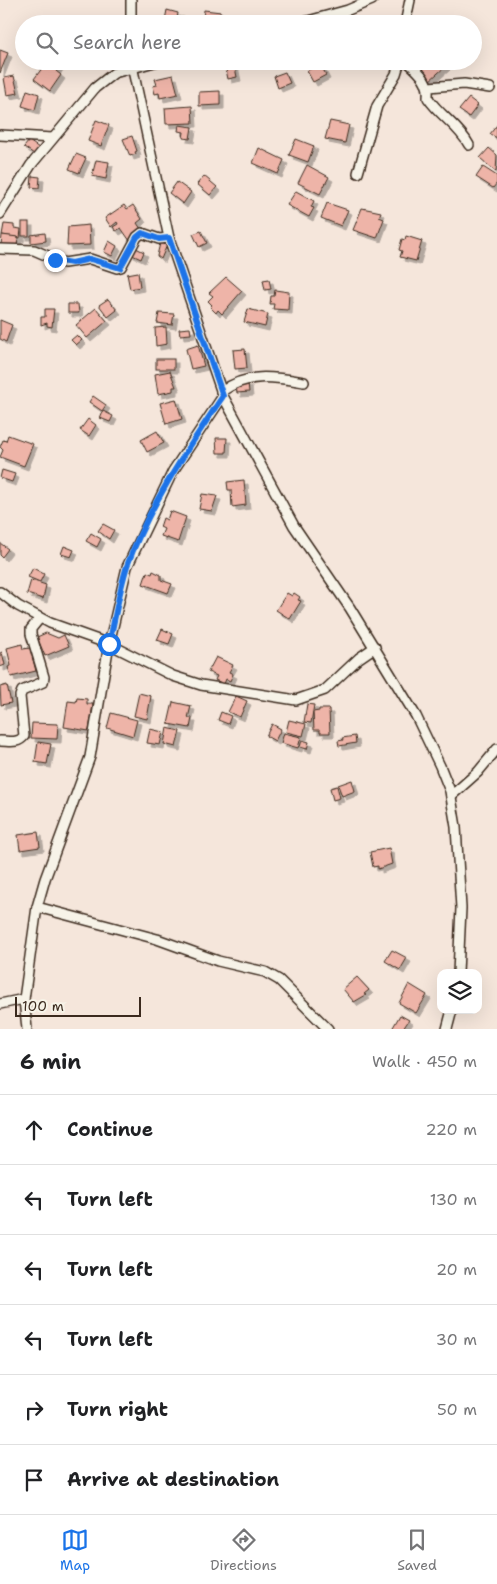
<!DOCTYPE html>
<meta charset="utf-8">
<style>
:root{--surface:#fff;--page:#f2f2f2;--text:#202124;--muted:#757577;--line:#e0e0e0;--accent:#1a73e8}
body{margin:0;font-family:"Shantell Sans",sans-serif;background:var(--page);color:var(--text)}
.controls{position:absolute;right:15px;bottom:15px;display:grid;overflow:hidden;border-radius:10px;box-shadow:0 5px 20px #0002}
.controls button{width:45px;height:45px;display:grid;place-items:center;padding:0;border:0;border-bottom:1px solid var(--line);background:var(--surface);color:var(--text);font:25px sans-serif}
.scale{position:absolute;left:15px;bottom:12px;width:126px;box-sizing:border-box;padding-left:5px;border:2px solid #3b2a1e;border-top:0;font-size:14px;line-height:18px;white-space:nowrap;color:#3b2a1e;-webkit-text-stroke:4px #f7f3e8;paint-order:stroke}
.stop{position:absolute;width:15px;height:15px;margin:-11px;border:4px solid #1a73e8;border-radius:50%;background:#fff}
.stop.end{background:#1a73e8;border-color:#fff;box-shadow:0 1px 5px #0008}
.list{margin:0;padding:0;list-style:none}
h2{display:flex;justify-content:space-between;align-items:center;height:65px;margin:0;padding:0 20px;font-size:21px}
h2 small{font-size:16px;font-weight:400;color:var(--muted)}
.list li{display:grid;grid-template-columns:32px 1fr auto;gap:15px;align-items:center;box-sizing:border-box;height:70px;padding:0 20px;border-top:1px solid var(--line)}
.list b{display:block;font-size:19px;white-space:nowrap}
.list em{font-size:16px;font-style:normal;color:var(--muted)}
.icon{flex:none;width:28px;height:28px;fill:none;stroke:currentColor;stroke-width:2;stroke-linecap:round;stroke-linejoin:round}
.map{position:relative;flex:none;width:497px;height:1029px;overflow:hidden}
.search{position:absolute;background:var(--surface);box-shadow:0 5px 20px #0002;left:15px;right:15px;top:15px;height:55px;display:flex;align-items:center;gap:12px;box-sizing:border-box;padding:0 18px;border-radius:28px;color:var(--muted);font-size:19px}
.sheet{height:485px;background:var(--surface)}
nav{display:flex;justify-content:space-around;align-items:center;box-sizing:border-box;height:70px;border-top:1px solid var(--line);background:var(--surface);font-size:14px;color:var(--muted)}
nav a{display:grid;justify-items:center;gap:2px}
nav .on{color:var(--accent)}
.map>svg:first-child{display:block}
.building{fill:#eeb4a8;stroke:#3b2a1e;filter:url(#shadow)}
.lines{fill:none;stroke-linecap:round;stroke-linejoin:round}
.minor-casing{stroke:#3b2a1e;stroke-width:12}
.minor{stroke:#f7f3e8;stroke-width:9}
.route{stroke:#1a73e8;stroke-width:6}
</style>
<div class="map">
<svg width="497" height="1029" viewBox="0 0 497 1029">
<defs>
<filter id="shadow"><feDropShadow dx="4" dy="4" stdDeviation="0" flood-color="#0004"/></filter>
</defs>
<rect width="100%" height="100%" fill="#f5e6db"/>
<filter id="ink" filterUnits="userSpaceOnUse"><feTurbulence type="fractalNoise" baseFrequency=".02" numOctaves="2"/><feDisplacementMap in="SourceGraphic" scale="10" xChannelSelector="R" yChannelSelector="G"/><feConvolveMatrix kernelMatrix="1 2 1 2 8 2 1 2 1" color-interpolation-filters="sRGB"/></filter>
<g filter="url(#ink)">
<g class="building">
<path d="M167 10 178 13 176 24H160L161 19 165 20Z"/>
<path d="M204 10 221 12 220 22 203 20Z"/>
<path d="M182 17 193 19 192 24H181Z"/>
<path d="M0 50 8 53 0 73Z"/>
<path d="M38 61H52L59 66 56 71 61 75 50 91 34 79 43 67 37 63Z"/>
<path d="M442 61 446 66 429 81 417 68 425 61Z"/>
<path d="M234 63 237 77 228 79 225 65Z"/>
<path d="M320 63 326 75 313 82 307 71Z"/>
<path d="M285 72 290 83 278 88 274 76Z"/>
<path d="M173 75 178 94 160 98 159 93 155 94 153 86 157 85 155 79Z"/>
<path d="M14 76 18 93 7 95 4 78Z"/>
<path d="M27 90 39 94 35 110 22 106Z"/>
<path d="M220 91V105L199 106V92Z"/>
<path d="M469 98 478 105 469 117 459 110Z"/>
<path d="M192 106 193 123 166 124 165 108Z"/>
<path d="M96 120 109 125 101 146 88 141Z"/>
<path d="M330 121 349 125 345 143 325 139Z"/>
<path d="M179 125 192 127 190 139 183 138 184 132 178 131Z"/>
<path d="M497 125V138L490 134Z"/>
<path d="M132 136 137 151 135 152 136 154 130 156 123 139Z"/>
<path d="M296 139 314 146 308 162 289 155Z"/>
<path d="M29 141 39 148 34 154 24 147Z"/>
<path d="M259 148 284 160 278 174 253 163Z"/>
<path d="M489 148 497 155 496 172 480 158Z"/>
<path d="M76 154 86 158 79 173 69 169Z"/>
<path d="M96 160 109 162 106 179 92 176Z"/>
<path d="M307 165 329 177 320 194 298 183Z"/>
<path d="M483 167 497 176V183L493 188 476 177Z"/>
<path d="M32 176 40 177 39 188 31 187Z"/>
<path d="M204 176 217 187 210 195 197 184Z"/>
<path d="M177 182 191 192 183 204 169 193Z"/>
<path d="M296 191 314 201 311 207 314 208 309 217 287 205Z"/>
<path d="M327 203 348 210 341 226 321 218Z"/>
<path d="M124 205 127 209 133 205 142 219 137 223 143 232 130 241 121 228 116 231 113 227 118 224 117 222 111 227 105 218Z"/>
<path d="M362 208 381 212 379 217 384 219 377 238 353 230Z"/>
<rect x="22" y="222" width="7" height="14"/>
<path d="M4 224 14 225V228L21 229 20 238 2 235Z"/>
<path d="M89 225 90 245 67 246 68 227Z"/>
<path d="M201 231 207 243 199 247 193 234Z"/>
<path d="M45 233 46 241 31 243V235Z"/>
<path d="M2 235 18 237 17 247 1 245Z"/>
<path d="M406 236 422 241 416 261 400 257 402 251 399 250 402 239 405 240Z"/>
<path d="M109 241 117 246 112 256 104 252Z"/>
<path d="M160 243 167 245 161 259 157 256Z"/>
<path d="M134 247 144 252 141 259 130 254Z"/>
<path d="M138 272 140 287 130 289 127 274Z"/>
<path d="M226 277 242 291 222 314 218 310 216 313 210 307 212 305 208 301 213 296 209 293Z"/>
<path d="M269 279 271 289 265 290 263 280Z"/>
<path d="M275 290 289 292 288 310 273 309 274 304H270L271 296H274Z"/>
<path d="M108 299 117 310 108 317 99 305Z"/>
<path d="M68 304H78L79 313H68Z"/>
<path d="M96 308 107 321 87 338 76 325Z"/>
<path d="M45 309H54L52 327 47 326V323L41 325V317H45Z"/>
<path d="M248 309 268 314 265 327 244 322Z"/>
<path d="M159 313 174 314 172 325 157 323Z"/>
<path d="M0 320 12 325 6 342 0 339Z"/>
<path d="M166 327 167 344 156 346 155 328Z"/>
<path d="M190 328 191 334 180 335 179 329Z"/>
<path d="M77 335 82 340 76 345 71 340Z"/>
<path d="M198 345 204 366 191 369 186 349Z"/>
<path d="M245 349 247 368 235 369 233 350Z"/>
<rect x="156" y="359" width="18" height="10"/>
<path d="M170 371 176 387H173V391L158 394 155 374Z"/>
<path d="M248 383 249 392 237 393 236 385Z"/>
<path d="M93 396 106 405 102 411 89 402Z"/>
<path d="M176 399 182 419 166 424 160 403Z"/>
<path d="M103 411 113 416 110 422 100 418Z"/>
<path d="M88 419 96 425 89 436 80 430Z"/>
<path d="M157 431 164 443 147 452 141 440Z"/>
<path d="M8 435 33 444 24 466 0 457 3 450 0 447 3 440 6 441Z"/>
<path d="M216 438H227L226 453H217Z"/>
<path d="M2 470 15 474 12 482 0 478Z"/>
<path d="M244 480 246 505 232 507 231 490H228L227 482Z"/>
<path d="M202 494 217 496 212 511 199 509Z"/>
<path d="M170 511 186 517 178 542 161 536 164 529 160 527 163 518 167 520Z"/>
<path d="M103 524 114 530 109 539 98 531Z"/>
<path d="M91 533 101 539 97 547 86 541Z"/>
<path d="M0 543 8 549 2 557 0 555Z"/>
<path d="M64 546 74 550 71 557 61 554Z"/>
<path d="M33 568 44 574 40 582 28 577Z"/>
<path d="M153 571 161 575V580L172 584 168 593 143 584 147 572 152 574Z"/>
<path d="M31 580 46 585 43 599 27 594Z"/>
<path d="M287 593 292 596 294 593 300 597 298 600 301 601 290 619 276 610Z"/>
<path d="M162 629 173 634 169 644 157 640Z"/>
<path d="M46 633 58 638 64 635 69 646 45 656 37 637Z"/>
<path d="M22 644 23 649 30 648 36 671 11 677 8 667 11 666 7 648Z"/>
<path d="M2 652 5 665 0 667V653Z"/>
<path d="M216 657 233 665 229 672 233 674 230 681 226 679 224 684 215 680 217 676 208 672Z"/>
<path d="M7 685 11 703 1 705 0 687Z"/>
<path d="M139 693 151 696 147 719 134 716Z"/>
<path d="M236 696 247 701 240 717 228 712Z"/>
<path d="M77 698 87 699V704H93L89 731 64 727 68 701 76 702Z"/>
<path d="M173 702 191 706 188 718H192L190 728 168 724Z"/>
<path d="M307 704 314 705 311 723 304 722Z"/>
<path d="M319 709H329L330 733H320V730H314L313 712 319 711Z"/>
<path d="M221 712 231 716 228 724 218 720Z"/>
<path d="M111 713 137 720 133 736 107 728Z"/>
<path d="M289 720 306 724 303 736 286 732Z"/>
<path d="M32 723 58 724 57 739 31 738Z"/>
<path d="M272 724 281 729 275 741 266 736Z"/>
<path d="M167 728 180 731 176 747 164 744Z"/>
<path d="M150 729 163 732 160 745 147 743Z"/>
<path d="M284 733 301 737 298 748 281 743Z"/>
<path d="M355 736 356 743 339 746 338 741 343 740 342 738Z"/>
<path d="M302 740 309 742 307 749 300 747Z"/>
<path d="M38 742 51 744 47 764 35 762Z"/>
<path d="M352 780 355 791 342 796 338 785Z"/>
<path d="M337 786 340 798 333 800 330 788Z"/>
<path d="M38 832 40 847 20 850 18 835Z"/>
<path d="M389 848 392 864 378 869V866L373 867 370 852Z"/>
<path d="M392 950 407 958 400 970 385 961Z"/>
<path d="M357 977 369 990 364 994 366 995 354 1002 343 989Z"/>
<path d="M409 984 427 995 416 1013 399 1003Z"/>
<path d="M400 1015 409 1020 403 1029H392Z"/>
</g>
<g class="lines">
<defs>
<g id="minor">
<path d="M131 24V0"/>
<path d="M297 24 348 10 372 0"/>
<path d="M405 24 410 0"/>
<path d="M131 61 169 238 223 396 294 526 350 608 416 716 440 766 450 791 456 827 461 908 458 973"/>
<path d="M407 61C419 72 430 81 428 98 440 116 459 126 469 145"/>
<path d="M429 87 464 84 490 88"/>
<path d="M0 135 53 138"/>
<path d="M358 173 377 106 396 74 400 61"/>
<path d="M0 214 31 165 95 88 114 73 158 61"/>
<path d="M0 249 34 250 64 263 90 259 117 268 121 267 137 237 142 233 159 239 169 238"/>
<path d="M221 392C247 372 274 377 304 382"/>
<path d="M0 592 18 606 50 623 109 644 173 676 201 685 296 700 325 690 359 658 375 647"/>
<path d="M0 741C9 741 18 744 24 736L20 696 22 691 43 682 44 677 31 634V629L40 618"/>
<path d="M451 796 478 772 497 749"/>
<path d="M37 907 157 939 218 961 265 972 279 980 328 1029"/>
<path d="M0 1004 24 999"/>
<path d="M27 1029 24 999 37 907 45 879 90 757 109 644 127 567 173 471 223 396"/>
<path d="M447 1029 452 1010"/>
</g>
</defs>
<use href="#minor" class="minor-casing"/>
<use href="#minor" class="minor"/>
</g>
</g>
<g class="lines" filter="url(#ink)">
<path class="route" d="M55 260 72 263 90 259 120 268 137 237 142 233 159 239 169 238 223 396C187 450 149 505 127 566 119 591 115 619 109 644"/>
</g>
</svg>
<div class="controls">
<button><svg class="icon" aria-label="layers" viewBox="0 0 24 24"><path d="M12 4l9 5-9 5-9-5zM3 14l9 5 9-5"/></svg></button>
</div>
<div class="scale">100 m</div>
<div class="stop" style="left:109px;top:644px"></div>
<div class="stop end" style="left:55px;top:260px"></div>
<div class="search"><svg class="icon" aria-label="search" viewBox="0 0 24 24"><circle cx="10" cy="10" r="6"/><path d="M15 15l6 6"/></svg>Search here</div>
</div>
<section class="sheet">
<h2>6 min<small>Walk · 450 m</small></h2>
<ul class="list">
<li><svg class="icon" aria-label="ahead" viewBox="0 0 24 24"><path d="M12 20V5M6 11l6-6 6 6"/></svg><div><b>Continue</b></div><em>220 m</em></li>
<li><svg class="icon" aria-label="left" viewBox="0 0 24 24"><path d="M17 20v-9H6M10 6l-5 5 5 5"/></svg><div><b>Turn left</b></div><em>130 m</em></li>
<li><svg class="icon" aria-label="left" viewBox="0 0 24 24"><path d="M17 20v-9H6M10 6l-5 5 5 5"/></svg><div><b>Turn left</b></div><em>20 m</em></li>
<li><svg class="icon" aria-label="left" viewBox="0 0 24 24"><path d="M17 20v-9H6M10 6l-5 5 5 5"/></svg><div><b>Turn left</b></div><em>30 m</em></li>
<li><svg class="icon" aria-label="right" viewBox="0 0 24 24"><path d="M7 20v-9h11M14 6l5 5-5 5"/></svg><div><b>Turn right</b></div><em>50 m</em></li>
<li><svg class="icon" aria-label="arrive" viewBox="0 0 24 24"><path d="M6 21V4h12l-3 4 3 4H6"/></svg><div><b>Arrive at destination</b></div></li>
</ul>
</section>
<nav>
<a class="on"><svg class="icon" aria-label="map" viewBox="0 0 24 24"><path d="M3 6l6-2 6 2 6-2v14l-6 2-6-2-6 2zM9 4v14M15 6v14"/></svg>Map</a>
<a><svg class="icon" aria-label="directions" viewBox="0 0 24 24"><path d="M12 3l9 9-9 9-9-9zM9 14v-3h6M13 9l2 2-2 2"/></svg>Directions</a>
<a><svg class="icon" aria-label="saved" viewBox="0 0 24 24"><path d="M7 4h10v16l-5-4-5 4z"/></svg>Saved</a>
</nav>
